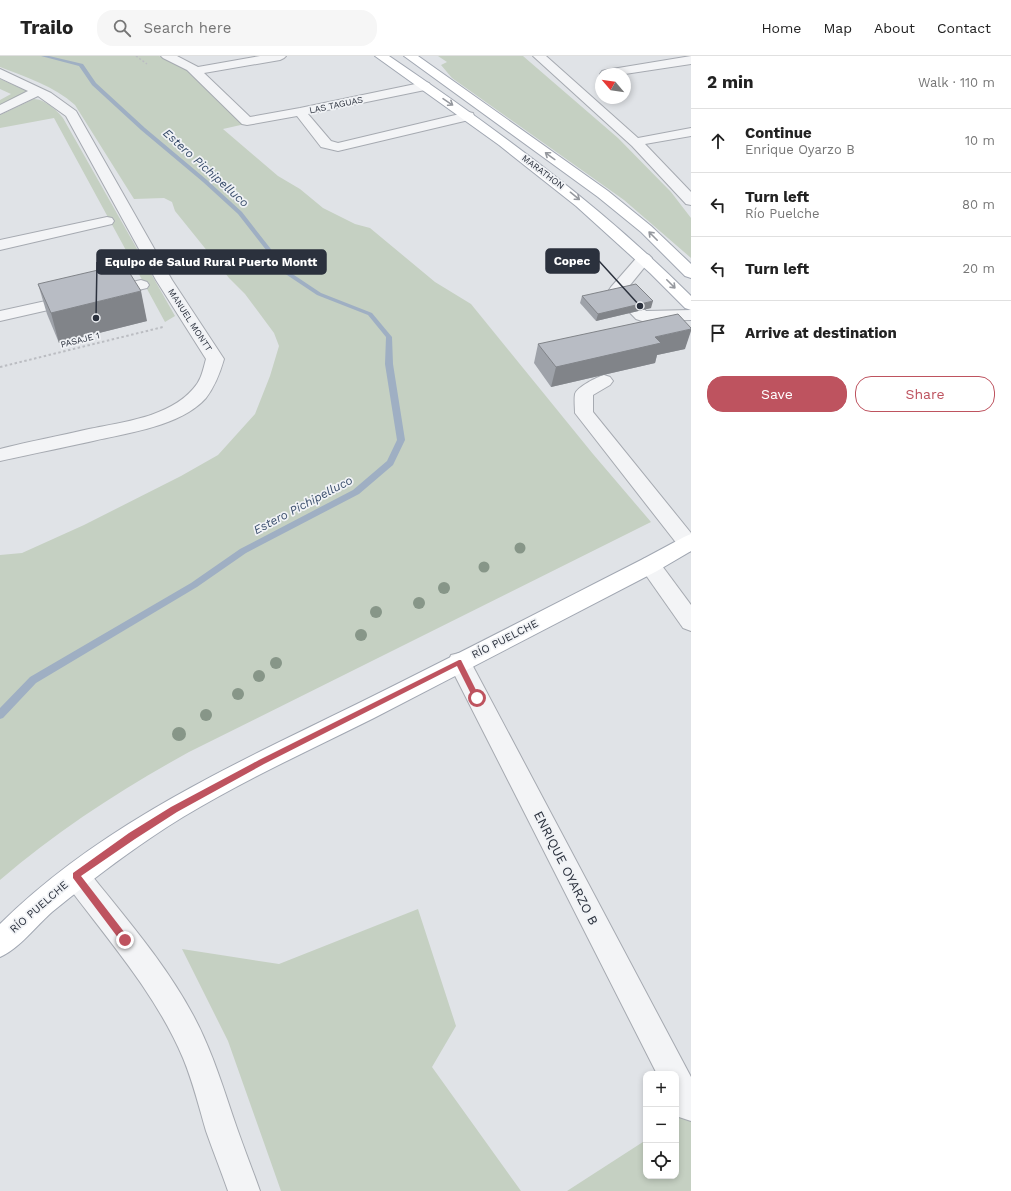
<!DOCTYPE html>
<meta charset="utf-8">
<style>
:root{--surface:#fff;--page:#f6f6f6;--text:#222;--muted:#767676;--line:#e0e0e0;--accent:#be535f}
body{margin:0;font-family:"Work Sans",sans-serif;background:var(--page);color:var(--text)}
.controls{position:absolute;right:12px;bottom:12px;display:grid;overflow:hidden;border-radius:8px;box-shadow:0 2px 6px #0003}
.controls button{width:36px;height:36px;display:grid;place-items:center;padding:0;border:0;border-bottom:1px solid var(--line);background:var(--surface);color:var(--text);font:20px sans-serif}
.compass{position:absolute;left:595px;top:12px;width:36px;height:36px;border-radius:50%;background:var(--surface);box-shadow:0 2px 6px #0003;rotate:299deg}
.stop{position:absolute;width:12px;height:12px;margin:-9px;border:3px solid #be535f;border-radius:50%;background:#fff}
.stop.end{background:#be535f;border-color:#fff;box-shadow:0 1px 4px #0008}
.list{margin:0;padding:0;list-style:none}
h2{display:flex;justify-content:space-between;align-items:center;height:52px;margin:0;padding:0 16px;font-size:17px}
h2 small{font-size:13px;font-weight:400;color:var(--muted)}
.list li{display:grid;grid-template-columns:26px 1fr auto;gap:12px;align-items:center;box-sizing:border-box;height:64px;padding:0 16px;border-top:1px solid var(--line)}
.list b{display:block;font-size:15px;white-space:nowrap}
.list p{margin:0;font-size:13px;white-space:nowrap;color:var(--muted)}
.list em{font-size:13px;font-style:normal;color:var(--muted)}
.actions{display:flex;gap:8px;padding:12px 16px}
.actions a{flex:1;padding:9px 0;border:1px solid var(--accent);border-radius:16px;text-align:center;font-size:14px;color:var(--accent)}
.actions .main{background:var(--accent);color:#fff}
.icon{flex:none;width:22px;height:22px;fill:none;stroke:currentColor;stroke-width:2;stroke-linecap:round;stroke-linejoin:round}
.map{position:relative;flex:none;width:691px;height:1135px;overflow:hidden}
header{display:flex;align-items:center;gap:24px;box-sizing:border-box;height:56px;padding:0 20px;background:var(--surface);border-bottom:1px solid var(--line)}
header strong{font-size:19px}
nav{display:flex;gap:22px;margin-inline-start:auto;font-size:14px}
.search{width:280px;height:36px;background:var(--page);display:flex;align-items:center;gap:10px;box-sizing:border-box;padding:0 14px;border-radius:16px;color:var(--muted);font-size:15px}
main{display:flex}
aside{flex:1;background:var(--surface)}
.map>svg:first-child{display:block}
.green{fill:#c5d0c2}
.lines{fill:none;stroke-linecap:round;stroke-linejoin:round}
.stream{fill:#9fafc3;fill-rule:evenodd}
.minor-casing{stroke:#a6aab1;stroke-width:2}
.major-casing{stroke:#a1a7b2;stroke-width:2}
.path-far1{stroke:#bbbdc2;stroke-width:1.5;stroke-dasharray:2 2;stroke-linecap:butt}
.path{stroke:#bbbdc2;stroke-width:2;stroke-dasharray:2.5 2.5;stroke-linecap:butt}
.minor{fill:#f3f4f6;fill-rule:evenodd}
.major{fill:#fff;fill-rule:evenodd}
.tree{fill:#879688}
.wall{fill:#9ea2a9}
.shaded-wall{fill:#818489}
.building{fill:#b8bcc4;stroke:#818489}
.oneway{stroke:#95989e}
.route{fill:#be535f}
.labels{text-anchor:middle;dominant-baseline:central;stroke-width:3.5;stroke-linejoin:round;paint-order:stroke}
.far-street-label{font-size:9px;fill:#2b313d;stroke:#f0f2f5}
.street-label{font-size:11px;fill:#2b313d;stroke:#f0f2f5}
.water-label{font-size:12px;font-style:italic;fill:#3a4e6c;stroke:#f0f2f5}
.near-street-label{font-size:13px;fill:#2b313d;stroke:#f0f2f5}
.leader{fill:none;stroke:#2b313d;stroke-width:1.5}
.callout-dot{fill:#2b313d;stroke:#f0f2f5;stroke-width:1.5}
.callout{fill:#2b313d;stroke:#2b313d;stroke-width:1.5}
.callout-label{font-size:12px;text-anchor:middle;font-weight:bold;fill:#fff}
</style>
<header>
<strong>Trailo</strong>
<div class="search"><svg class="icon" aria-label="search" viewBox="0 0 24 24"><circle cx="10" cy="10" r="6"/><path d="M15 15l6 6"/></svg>Search here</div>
<nav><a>Home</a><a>Map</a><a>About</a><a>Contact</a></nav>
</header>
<main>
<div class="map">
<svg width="691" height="1135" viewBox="0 0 691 1135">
<rect width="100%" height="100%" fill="#e0e3e7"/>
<g class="green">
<path d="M0 0H159L186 13 245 68 223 73 278 120 300 133 323 152 355 168 370 172 435 226 471 248 593 398 651 466 189 696C122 733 58 774 0 824V499L22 497 84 469 181 420 218 399 255 358 270 320 279 290 274 277 245 238 229 222 175 155 172 146 164 142 134 143 75 49C54 30 26 21 0 11Z"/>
<path d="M438 0H523L618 82 671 136 691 162V202L624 144 452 22 441 9 447 6Z"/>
<path d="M0 23 27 35 0 50V44L11 38 0 33Z"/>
<path d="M34 43C44 43 57 54 63 62L175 260 165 266 54 62 0 72V59Z"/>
<path d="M418 853 456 970 432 1011 521 1135H281L228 985 182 893 279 908Z"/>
<path d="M691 1055V1135H567L646 1084V1120H676V1064Z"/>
</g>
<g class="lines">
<path class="stream" d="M41 0H49L83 8 96 27 145 72 207 124 242 156 288 215 321 237 372 257 392 281 393 308 405 384 393 409 359 438 246 497 197 531 36 627 3 662 0 663V652L30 621 191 527 240 493 353 434 387 405 397 384 385 308 386 281 368 259 317 239 284 217 238 158 203 126 141 74 92 29 79 10Z"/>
<defs>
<g id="minor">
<path d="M161 0H177L198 11 260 0H286L284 2 280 4 204 17 250 61 300 52 425 26 429 27 431 30 429 33 425 34 308 58 331 85 338 87 468 56 473 57 474 60 473 63 338 95 321 91 297 60 247 69 242 68 187 14 163 2Z"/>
<path d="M533 0H546L638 82 691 72V80L645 88 691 136V149L686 148 632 90Z"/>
<path d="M691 0V8L625 18H601V19L600 18 602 15 606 14Z"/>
<path d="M0 13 51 37 76 55 172 224 224 303C220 317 215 330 206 342 181 370 128 377 93 385 62 392 31 398 0 405V393C30 385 60 380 89 373 123 366 169 361 193 333 201 325 203 314 206 303L156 224 66 60 38 40 0 58V49L28 35 0 22Z"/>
<path d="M107 161 112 162 114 165 112 168 0 194V184Z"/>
<path d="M644 197 649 199 652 202 626 234 646 255 691 254V264L642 265 636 263 611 237 609 234 611 231 639 199Z"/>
<path d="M141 224 147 226 149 229 147 232 108 241 102 239 100 236 102 233Z"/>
<path d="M73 239 79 241 81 244 79 247 0 265V255Z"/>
<path d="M604 319 610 321 613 325 610 329 593 339V356L691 477V495L688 496 681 493 575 357C575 351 574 344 575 338 577 331 597 321 604 319Z"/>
<path d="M650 501 657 503 691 549V575L683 572 643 515 640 509 643 503Z"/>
<path d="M459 597 467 599 691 1021V1065L679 1061 676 1055V1018H657L448 606 451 599Z"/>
<path d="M76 807 85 811C123 859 164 905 193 959 213 996 224 1035 238 1075 245 1095 253 1115 260 1135H228C221 1115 213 1095 206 1075 199 1051 193 1026 183 1002 156 938 108 884 67 829L63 820 67 811Z"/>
</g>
<g id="major">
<path d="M375 0H389C496 73 599 148 691 240V254L685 252 650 217 576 150 499 89Z"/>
<path d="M404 0H418L608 135 651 170 691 208V222L685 220 641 176 598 141Z"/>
<path d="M691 478V495L657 515C563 564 469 613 374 662 310 694 244 724 183 761 137 789 94 822 52 856 36 870 19 893 0 901V868C101 768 231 710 357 648 452 601 547 552 643 503L684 481Z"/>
</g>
</defs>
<use href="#minor" class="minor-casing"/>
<use href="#major" class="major-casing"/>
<path class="path-far1" d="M136 0 147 8"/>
<path class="path" d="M0 311 163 271"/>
<use href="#minor" class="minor"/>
<use href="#major" class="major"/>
</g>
<g class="tree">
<circle cx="520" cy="492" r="5.5"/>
<circle cx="484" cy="511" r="5.5"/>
<circle cx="444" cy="532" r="6"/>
<circle cx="419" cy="547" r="6"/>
<circle cx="376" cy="556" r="6"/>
<circle cx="361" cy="579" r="6"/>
<circle cx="276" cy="607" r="6"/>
<circle cx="259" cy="620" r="6"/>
<circle cx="238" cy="638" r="6"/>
<circle cx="206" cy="659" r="6"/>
<circle cx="179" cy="678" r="7"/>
</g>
<g class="wall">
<path d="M38 228 147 265 59 287 47 258Z"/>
<path d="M582 240 651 252 596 265 580 247Z"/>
<path d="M538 288 685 293 657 299 655 307 551 331 534 307Z"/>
</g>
<g class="shaded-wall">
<path d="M141 235 147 265 59 287 51 257Z"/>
<path d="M653 245 651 252 596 265 598 258Z"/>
<path d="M691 273V275L685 293 657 299 655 307 551 331 556 311 655 281Z"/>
</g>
<g class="building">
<path d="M124 208 141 235 51 257 38 228Z"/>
<path d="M636 228 653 245 598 258 582 240Z"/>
<path d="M678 258 691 272V273L655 281 661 287 556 311 538 288Z"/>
</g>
<defs><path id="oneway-shaft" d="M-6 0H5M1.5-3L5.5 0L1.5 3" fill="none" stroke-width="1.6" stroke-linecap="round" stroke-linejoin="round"/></defs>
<g class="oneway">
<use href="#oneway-shaft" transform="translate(448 46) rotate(34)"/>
<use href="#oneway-shaft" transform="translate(550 100) rotate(-144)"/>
<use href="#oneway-shaft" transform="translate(575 140) rotate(39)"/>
<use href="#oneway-shaft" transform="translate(653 180) rotate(-135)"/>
<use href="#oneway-shaft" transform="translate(671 228) rotate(45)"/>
</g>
<path class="route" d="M459 604H461L479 640V644H474L457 610 264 708 177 756 135 783 81 820 128 881 129 884 128 887H122L73 822V817L129 777 171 751 259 704Z"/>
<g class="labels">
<g class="far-street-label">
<text transform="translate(336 49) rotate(-12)">LAS TAGUAS</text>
<text transform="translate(543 116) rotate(37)">MARATHON</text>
<text transform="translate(190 264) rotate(57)">MANUEL MONTT</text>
<text transform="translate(80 284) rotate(-14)">PASAJE 1</text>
</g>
<g class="street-label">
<text transform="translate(505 583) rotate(-27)">RÍO PUELCHE</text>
<text transform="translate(39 851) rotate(-41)">RÍO PUELCHE</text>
</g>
<g class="water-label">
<text transform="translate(206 112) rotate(42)">Estero Pichipelluco</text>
<text transform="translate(303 449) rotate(-28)">Estero Pichipelluco</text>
</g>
<g class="near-street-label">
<text transform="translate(566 812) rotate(63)">ENRIQUE OYARZO B</text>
</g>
</g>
<path class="leader" d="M640 250L599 205M96 262L97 206"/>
<g class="callout-dot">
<circle cx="640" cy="250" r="4"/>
<circle cx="96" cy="262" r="4"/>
</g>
<g class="callout">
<rect x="546" y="193" width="53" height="24" rx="4"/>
<rect x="97" y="194" width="229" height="24" rx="4"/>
</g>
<g class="callout-label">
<text x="572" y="209">Copec</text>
<text x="211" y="210">Equipo de Salud Rural Puerto Montt</text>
</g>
</svg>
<div class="controls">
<button>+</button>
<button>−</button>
<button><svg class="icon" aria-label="locate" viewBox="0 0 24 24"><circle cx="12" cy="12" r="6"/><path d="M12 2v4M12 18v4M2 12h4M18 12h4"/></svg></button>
</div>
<svg class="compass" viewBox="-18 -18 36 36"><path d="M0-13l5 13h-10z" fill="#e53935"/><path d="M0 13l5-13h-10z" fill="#767676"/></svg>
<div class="stop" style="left:477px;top:642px"></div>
<div class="stop end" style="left:125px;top:884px"></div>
</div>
<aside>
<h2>2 min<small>Walk · 110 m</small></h2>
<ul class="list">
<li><svg class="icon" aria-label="ahead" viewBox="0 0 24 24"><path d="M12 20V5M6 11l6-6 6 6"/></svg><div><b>Continue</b><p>Enrique Oyarzo B</p></div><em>10 m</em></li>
<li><svg class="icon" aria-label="left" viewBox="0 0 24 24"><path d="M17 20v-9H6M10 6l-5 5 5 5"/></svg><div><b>Turn left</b><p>Río Puelche</p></div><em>80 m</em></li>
<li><svg class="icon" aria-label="left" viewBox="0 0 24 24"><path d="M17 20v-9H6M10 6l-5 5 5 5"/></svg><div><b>Turn left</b></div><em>20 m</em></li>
<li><svg class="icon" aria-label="arrive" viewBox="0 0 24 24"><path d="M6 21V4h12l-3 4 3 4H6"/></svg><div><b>Arrive at destination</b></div></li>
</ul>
<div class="actions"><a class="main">Save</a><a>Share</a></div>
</aside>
</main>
